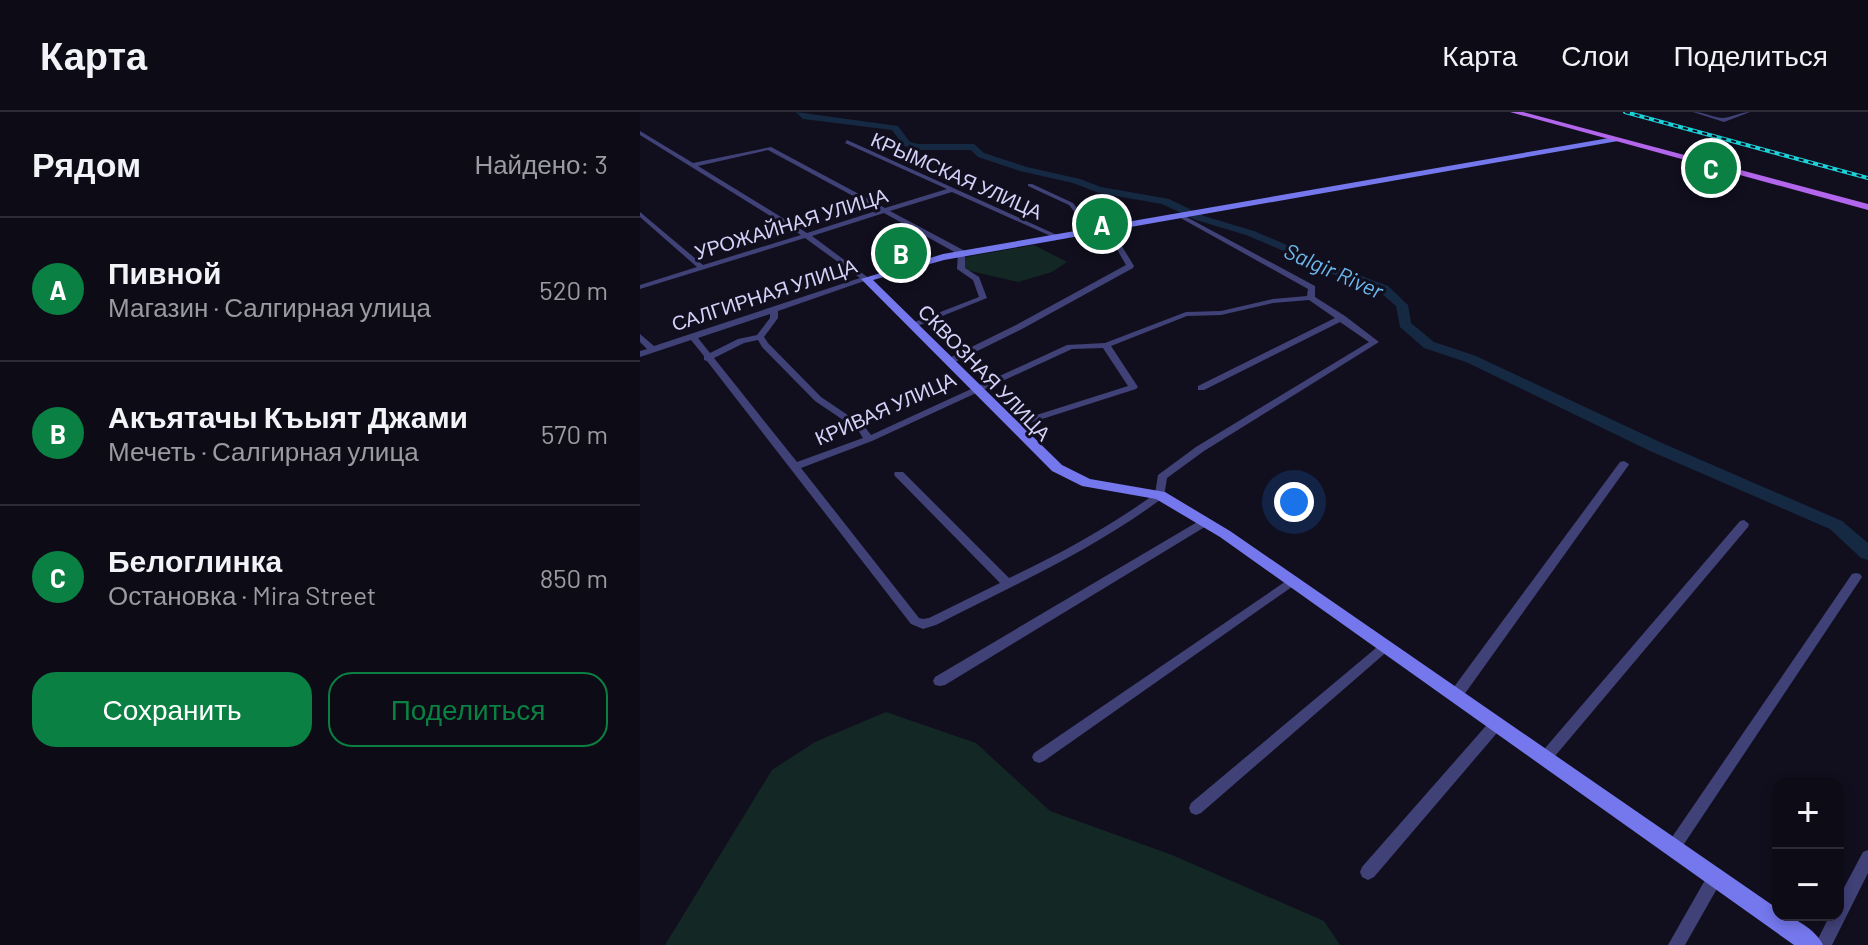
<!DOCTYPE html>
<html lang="ru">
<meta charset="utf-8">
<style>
:root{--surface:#0d0b16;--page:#16141f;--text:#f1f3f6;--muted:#9a9ba1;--line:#2d2b35;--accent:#0b8043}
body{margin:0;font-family:Barlow,sans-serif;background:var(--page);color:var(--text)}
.controls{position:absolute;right:24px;bottom:24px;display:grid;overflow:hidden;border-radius:16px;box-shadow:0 4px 12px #0003}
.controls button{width:72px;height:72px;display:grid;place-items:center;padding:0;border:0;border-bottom:2px solid var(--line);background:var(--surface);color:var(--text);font:40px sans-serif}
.you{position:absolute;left:654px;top:390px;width:28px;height:28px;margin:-20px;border:6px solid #fff;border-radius:50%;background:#1a73e8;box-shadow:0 0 0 12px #1a73e833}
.badge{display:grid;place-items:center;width:52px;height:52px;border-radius:50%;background:var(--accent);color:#fff;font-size:26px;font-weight:700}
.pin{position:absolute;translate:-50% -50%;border:4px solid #fff;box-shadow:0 2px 8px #0006}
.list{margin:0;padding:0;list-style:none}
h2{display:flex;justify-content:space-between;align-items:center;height:104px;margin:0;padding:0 32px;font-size:34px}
h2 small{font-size:26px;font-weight:400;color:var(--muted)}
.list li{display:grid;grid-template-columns:52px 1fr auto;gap:24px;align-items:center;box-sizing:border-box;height:144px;padding:0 32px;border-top:2px solid var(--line)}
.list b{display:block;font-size:30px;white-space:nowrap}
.list p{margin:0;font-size:26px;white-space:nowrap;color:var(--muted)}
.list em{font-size:26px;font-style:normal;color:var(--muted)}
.actions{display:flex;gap:16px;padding:24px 32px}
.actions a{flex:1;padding:18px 0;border:2px solid var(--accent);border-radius:24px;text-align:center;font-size:28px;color:var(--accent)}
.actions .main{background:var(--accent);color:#fff}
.map{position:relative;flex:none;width:1228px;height:833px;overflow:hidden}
header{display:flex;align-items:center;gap:48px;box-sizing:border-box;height:112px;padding:0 40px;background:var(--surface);border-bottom:2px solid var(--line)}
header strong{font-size:38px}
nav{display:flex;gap:44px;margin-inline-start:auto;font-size:28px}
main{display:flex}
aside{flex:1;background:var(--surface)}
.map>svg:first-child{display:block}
.green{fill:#132725}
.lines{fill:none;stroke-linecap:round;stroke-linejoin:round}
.river{fill:#152942;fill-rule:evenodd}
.street{fill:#404177;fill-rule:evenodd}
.secondary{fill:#7578ed;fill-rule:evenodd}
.primary{fill:#b266eb;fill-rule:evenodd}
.rail-casing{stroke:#1cd2da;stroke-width:4}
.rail{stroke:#110f1e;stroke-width:2;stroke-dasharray:5;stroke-linecap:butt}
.wall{fill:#2e2a49}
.shaded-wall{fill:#1b1730}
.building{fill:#403c5c;stroke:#575375;stroke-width:2}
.labels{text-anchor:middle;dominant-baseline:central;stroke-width:6;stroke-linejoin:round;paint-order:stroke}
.far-street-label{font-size:20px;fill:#d4d2f9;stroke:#110f1e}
.far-water-label{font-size:22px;font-style:italic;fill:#6db8ec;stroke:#110f1e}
</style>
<header>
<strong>Карта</strong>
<nav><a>Карта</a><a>Слои</a><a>Поделиться</a></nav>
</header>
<main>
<aside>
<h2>Рядом<small>Найдено: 3</small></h2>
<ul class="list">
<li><span class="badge">A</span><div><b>Пивной</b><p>Магазин · Салгирная улица</p></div><em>520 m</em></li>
<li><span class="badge">B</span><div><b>Акъятачы Къыят Джами</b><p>Мечеть · Салгирная улица</p></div><em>570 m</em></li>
<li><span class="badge">C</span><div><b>Белоглинка</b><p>Остановка · Mira Street</p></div><em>850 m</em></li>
</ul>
<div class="actions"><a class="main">Сохранить</a><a>Поделиться</a></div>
</aside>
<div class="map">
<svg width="1228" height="833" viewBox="0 0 1228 833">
<rect width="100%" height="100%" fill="#110f1e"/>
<g class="green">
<path d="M394 133 427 150 412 160 378 170 322 157 326 145Z"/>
<path d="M246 600 336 631 410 699 532 743 684 809 700 833H25L132 658 175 630Z"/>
</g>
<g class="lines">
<path class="river" d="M156 0 258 14 270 30 278 32H334L344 41 387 55 440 67 461 75 529 87 564 104 614 119 654 136 663 142 748 174 768 193 771 211 794 230 836 244 1022 331 1202 409 1228 431V448L1221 446 1190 417 1010 339 826 250 784 236 760 215 756 194 740 180 655 148 646 140 606 123 556 108 522 92 459 81 433 71 380 59 338 45 331 38H278L264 34 252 18 163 7Z"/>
<g class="street">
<path d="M1053 0C1064 0 1072 5 1082 6 1091 6 1100 0 1110 0L1084 10Z"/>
<path d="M0 19 53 51 131 35 245 96 307 77 205 31 207 28 417 123V125H413L312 80 250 99 325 139V156L339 165 347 186 275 215 271 213 272 211 339 185 333 168 317 157 318 142 244 101 172 124 230 167 138 199V206L124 225 128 231 181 285 224 314 231 323 427 233 465 231 546 200 581 199 633 187 667 184 668 177 537 104V102L539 101 675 174V185L705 204 739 230 564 339 527 366 524 385C453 438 374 473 296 513L283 517 271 512 67 249 64 248V244L51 228 0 245V239L7 237 0 230V222L14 234 220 166 165 126 0 177V173L57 155 0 105V100L63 153 161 123 0 23ZM128 38 239 98 167 121 58 54ZM669 188 695 206 558 274V278H564L700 210 729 230 556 335 518 363 515 382C469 415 420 442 369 466L263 360H255L254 362 255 364 360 471 289 506 283 507 279 506 161 356 232 329 432 237 463 236 488 274 371 311 369 313 371 315H377L496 277 498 275 471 234 547 204 581 203 633 191ZM130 202V206L117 223 98 227 70 241 58 226ZM118 228 122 235 175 289 218 318 223 326 157 350 74 246 104 231Z"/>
<path d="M388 72H392L433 91 453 117V119H449L429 93 388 74Z"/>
<path d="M467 113 470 115 494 154 493 156 382 217 313 251H307V247L376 213 486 153 464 115Z"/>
<path d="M984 349 989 352 988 354 821 587 816 588 811 587 809 583 811 579 980 350Z"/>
<path d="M564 406 569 410 568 413 305 573 300 574 295 573 293 569 295 565Z"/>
<path d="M1104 408 1109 412 1108 415 910 650 905 652 900 650 898 646 900 642 1100 409Z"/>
<path d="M1216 461 1220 462 1222 465 1038 741 1033 743 1028 741 1025 736 1028 731 1212 462Z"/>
<path d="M652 465 656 466 658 469 656 472 404 649 399 651 394 649 392 645 394 641Z"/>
<path d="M746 529 750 531 752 534 750 537 561 701 556 703 551 701 549 696 551 691 742 531Z"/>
<path d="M857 605 862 607 864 611 862 615 734 765 728 768 722 765 720 760 722 755 852 607Z"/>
<path d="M1228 738V761L1192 833H1175L1190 803H1198V787L1223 740Z"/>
<path d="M1075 758 1081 761 1083 766 1045 833H1028L1069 761Z"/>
</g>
<path class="secondary" d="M975 25 978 29 304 148 233 168 422 353 450 367 525 380 590 419 1138 797V803C1153 803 1177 819 1183 833H1154L580 425 516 387 442 374 412 359 221 167 303 142Z"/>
<path class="primary" d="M870 0H883L1228 92V98Z"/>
<defs>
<path id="rail" d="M985 0 1228 66"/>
</defs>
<use href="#rail" class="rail-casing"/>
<use href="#rail" class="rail"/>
</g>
<path class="wall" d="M271 137 266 146H252L249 138Z"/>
<path class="shaded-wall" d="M269 129 271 137 266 146 264 138Z"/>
<path class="building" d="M255 129H269L264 138H249Z"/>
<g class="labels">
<g class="far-street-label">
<text transform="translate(317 63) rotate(24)">КРЫМСКАЯ УЛИЦА</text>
<text transform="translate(151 111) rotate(-17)">УРОЖАЙНАЯ УЛИЦА</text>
<text transform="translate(124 182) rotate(-18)">САЛГИРНАЯ УЛИЦА</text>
<text transform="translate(345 260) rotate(46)">СКВОЗНАЯ УЛИЦА</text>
<text transform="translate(245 296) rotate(-24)">КРИВАЯ УЛИЦА</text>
</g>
<g class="far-water-label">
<text transform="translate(694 158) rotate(24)">Salgir River</text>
</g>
</g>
</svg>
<div class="controls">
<button>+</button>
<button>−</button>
</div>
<div class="you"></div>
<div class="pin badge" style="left:462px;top:112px">A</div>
<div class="pin badge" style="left:261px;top:141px">B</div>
<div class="pin badge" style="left:1071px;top:56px">C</div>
</div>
</main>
